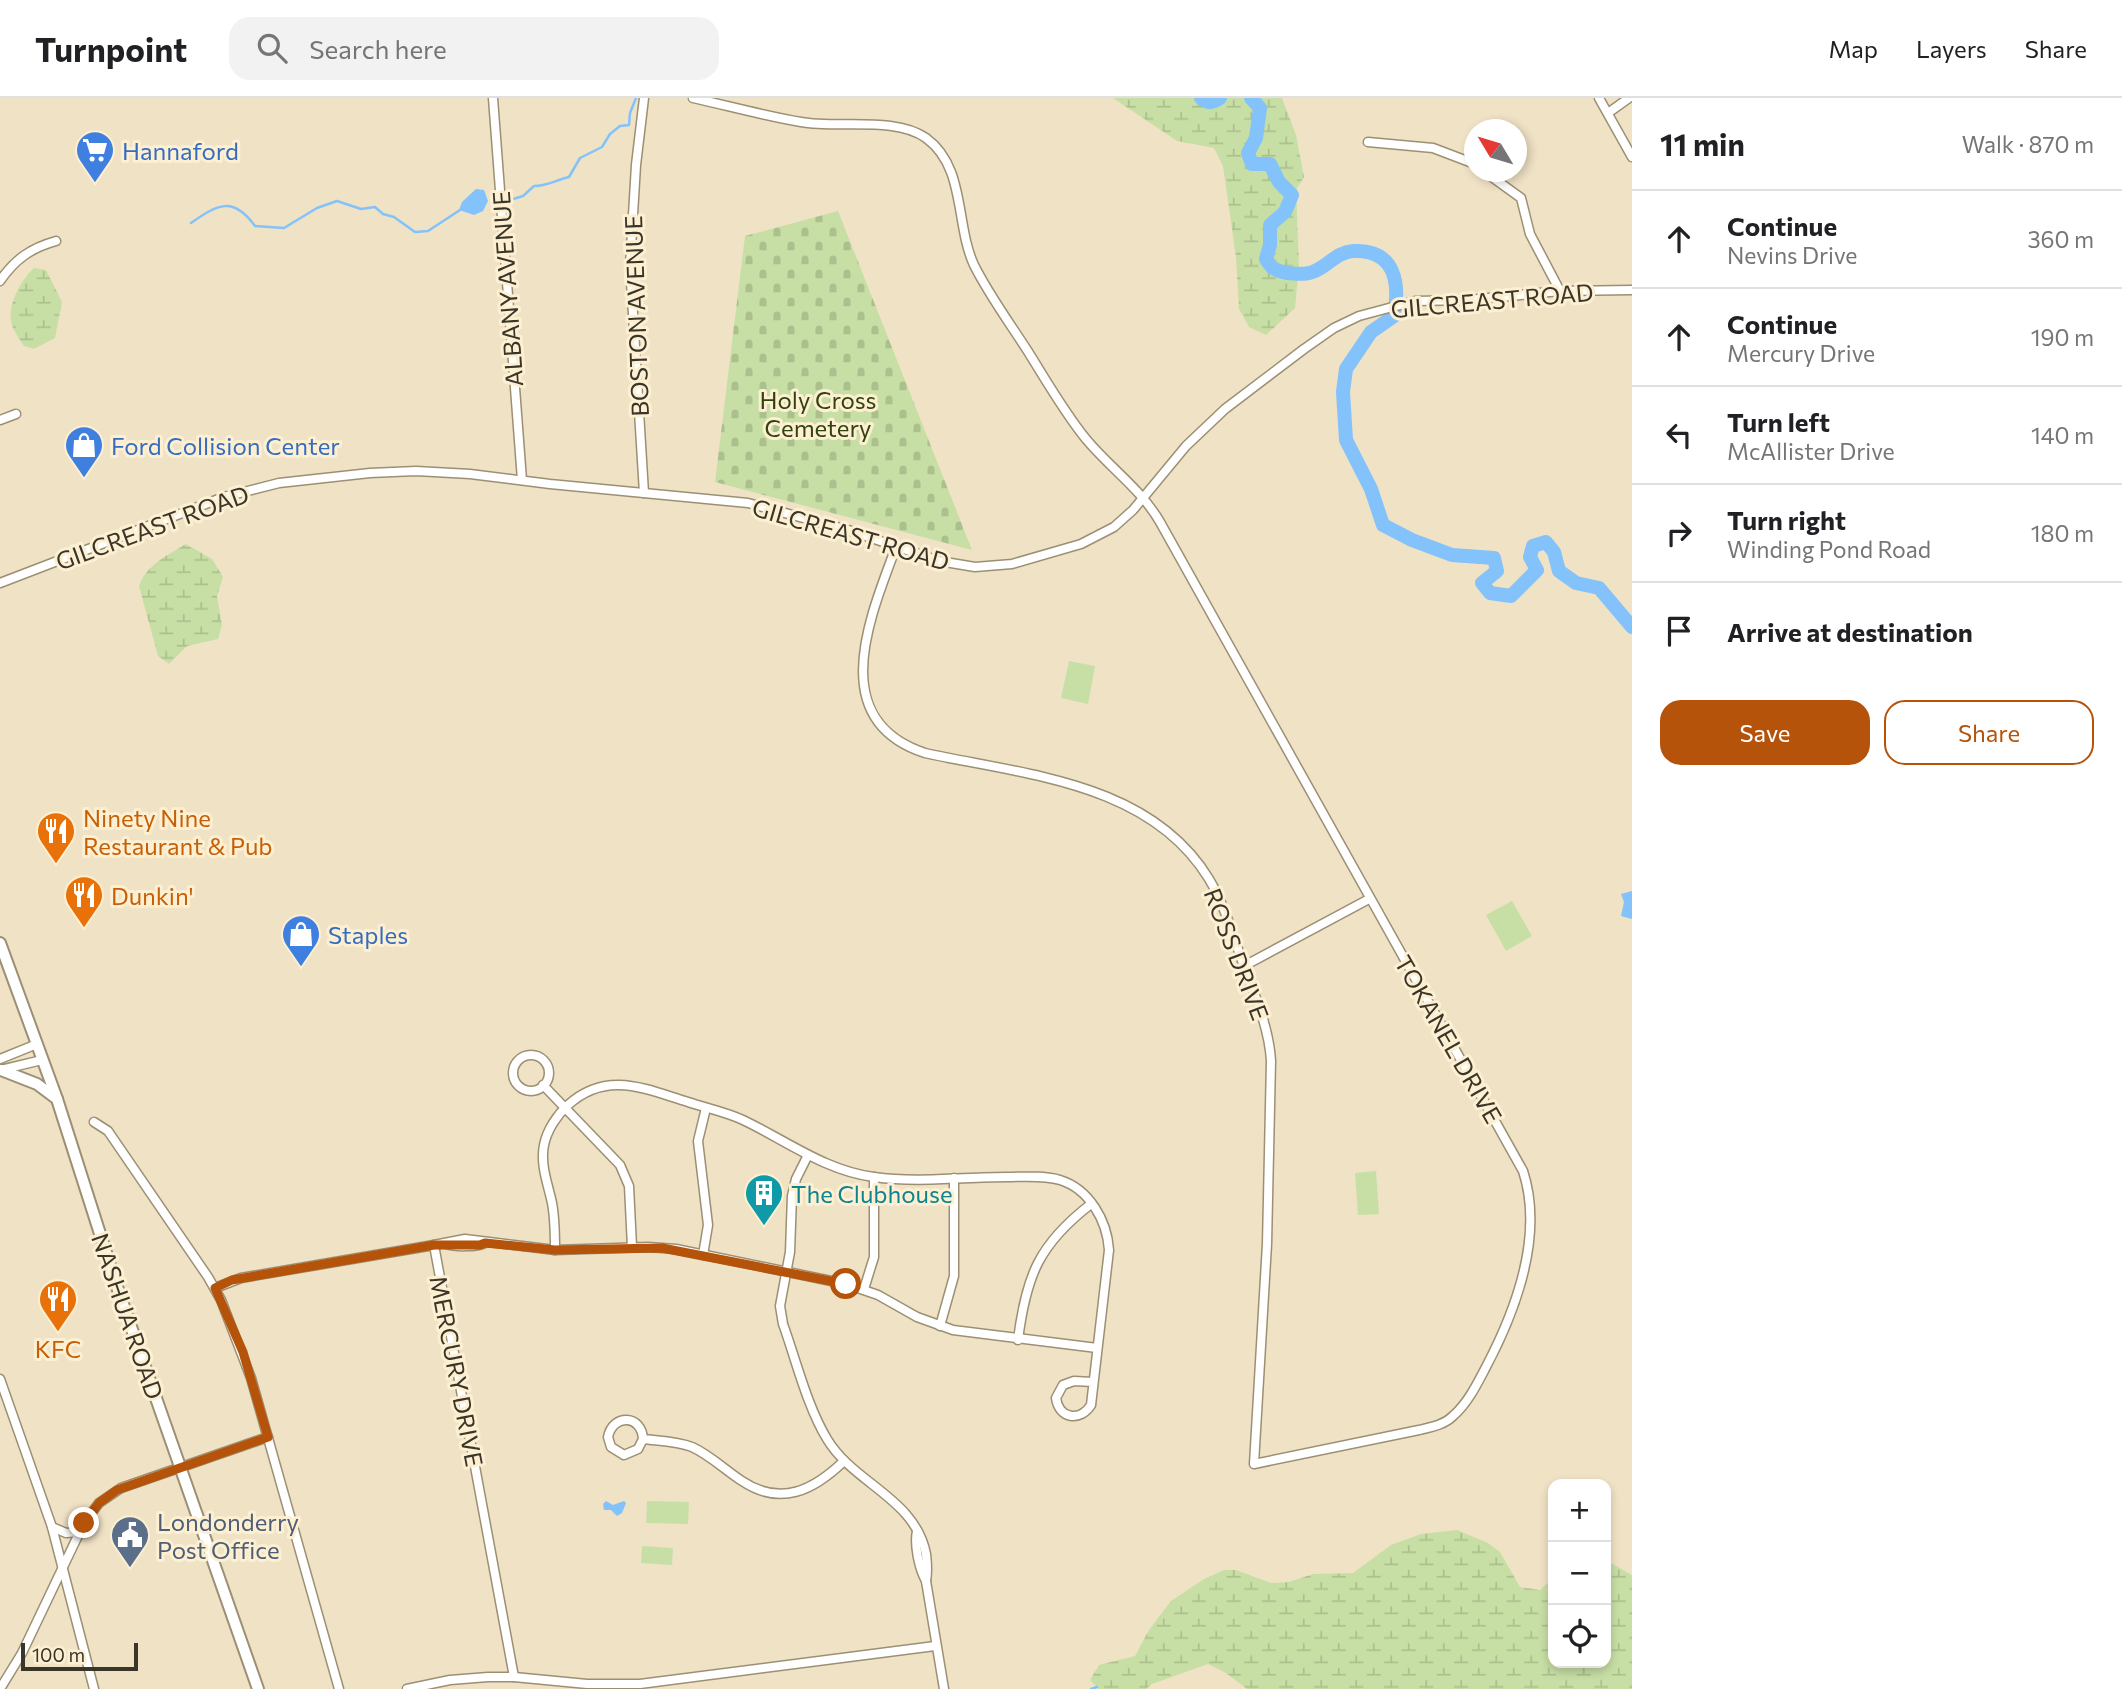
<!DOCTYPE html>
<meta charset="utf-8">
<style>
:root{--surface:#fff;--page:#f2f2f2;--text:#202124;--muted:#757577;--line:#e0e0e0;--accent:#b45309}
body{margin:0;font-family:Commissioner,sans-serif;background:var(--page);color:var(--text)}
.controls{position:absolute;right:21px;bottom:21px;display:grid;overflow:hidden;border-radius:14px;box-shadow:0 4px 10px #0003}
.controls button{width:63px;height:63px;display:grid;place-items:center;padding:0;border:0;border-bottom:2px solid var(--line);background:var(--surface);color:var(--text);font:35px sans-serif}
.compass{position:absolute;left:1464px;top:21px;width:63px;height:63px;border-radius:50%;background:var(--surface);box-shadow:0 4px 10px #0003;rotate:308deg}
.scale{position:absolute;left:21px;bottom:18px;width:117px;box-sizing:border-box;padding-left:7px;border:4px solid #3a3529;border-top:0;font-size:19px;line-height:24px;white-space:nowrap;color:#3a3529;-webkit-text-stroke:5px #fdf0d2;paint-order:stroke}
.stop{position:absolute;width:21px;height:21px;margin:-16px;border:5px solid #b45309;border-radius:50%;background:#fff}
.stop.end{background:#b45309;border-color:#fff;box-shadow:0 2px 7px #0008}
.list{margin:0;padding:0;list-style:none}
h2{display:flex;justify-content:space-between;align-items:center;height:91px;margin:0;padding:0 28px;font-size:30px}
h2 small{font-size:23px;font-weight:400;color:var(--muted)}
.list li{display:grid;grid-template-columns:46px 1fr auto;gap:21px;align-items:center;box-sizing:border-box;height:98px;padding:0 28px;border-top:2px solid var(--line)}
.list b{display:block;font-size:26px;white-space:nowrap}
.list p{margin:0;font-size:23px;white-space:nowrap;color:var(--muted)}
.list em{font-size:23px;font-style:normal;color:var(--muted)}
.actions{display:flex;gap:14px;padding:21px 28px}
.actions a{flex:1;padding:16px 0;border:2px solid var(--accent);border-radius:21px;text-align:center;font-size:24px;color:var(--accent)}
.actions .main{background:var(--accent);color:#fff}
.icon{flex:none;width:38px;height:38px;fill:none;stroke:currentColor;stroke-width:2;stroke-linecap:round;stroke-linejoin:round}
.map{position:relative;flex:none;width:1632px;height:1591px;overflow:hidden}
header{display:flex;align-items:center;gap:42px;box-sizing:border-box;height:98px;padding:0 35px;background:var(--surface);border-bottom:2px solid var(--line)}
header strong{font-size:33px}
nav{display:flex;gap:38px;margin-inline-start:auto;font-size:24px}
.search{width:490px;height:63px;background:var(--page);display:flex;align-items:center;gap:18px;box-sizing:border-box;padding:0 24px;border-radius:21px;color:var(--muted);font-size:26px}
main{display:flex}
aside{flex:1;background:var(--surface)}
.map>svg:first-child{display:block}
.wetland{fill:url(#wetland-marsh)}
.cemetery{fill:url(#cemetery-stones)}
.pitch{fill:#c7dfa5}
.water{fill:#83c2fa}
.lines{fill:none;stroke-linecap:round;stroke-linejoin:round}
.stream{stroke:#83c2fa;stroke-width:2.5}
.river{stroke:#83c2fa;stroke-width:14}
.minor-casing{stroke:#9c8f74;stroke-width:11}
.major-casing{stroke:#9c8f74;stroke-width:14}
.minor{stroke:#fff;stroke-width:8}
.major{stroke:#fff;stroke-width:10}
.route{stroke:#b45309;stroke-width:9}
.labels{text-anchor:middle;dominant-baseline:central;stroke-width:6;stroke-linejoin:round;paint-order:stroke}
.shop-label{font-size:24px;fill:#366cbe;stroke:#fdf0d2;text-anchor:start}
.street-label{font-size:24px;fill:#3a3529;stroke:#fdf0d2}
.park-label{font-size:24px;fill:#31430d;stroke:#fdf0d2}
.food-label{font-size:24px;fill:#c56008;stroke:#fdf0d2;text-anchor:start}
.culture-label{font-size:24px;fill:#0d838f;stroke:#fdf0d2;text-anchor:start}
.service-label{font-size:24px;fill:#4e5e75;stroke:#fdf0d2;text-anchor:start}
</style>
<header>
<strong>Turnpoint</strong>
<div class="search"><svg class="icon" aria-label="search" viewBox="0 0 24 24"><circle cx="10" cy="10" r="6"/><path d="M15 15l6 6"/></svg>Search here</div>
<nav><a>Map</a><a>Layers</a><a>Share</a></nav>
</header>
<main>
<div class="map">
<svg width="1632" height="1591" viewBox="0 0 1632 1591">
<defs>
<pattern id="wetland-marsh" width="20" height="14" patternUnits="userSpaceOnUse" patternTransform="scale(1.75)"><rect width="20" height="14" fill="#c7dfa5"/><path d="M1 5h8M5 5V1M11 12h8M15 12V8" fill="none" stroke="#acc08e"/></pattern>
<pattern id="cemetery-stones" width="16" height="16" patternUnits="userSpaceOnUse" patternTransform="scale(1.75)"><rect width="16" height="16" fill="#c7dfa5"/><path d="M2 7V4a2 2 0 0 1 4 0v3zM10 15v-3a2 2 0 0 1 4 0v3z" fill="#acc08e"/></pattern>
</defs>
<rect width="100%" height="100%" fill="#f0e2c5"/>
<g class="wetland">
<path d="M1113 0H1282L1296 37 1304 79 1296 92 1299 167 1295 210 1266 237 1249 229 1239 211 1236 159 1223 68 1214 50 1177 43Z"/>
<path d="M34 170 46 172 62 204 55 240 34 251 24 248C20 241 14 234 12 227 6 208 21 182 34 170Z"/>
<path d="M186 446 212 461 223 479 217 498 222 527 218 541 187 548 169 566 158 558 139 488C146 467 168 457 186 446Z"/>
<path d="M1457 1432 1488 1445 1500 1454 1520 1489 1540 1492 1553 1480V1565H1606V1462L1630 1476 1632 1478V1591H1247L1226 1575 1208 1566 1152 1586 1146 1591H1099L1090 1582 1099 1567 1135 1558 1149 1532 1171 1503 1204 1481 1224 1472H1236L1271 1485 1289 1484 1313 1476 1353 1475 1391 1447 1421 1436Z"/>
</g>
<path class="cemetery" d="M838 113 972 452 715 384 745 138Z"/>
<g class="pitch">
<path d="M1069 563 1095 568 1088 606 1061 600Z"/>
<path d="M1512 803 1532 838 1506 853 1486 817Z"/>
<path d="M1376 1073 1379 1116 1358 1117 1355 1075Z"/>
<path d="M647 1403 689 1404 688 1426 646 1425Z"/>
<path d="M642 1448 673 1450 672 1467 641 1465Z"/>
</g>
<g class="water">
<path d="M476 91 484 92 488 103 483 113 474 117 459 112 462 104Z"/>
<path d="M1632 793V821L1621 818 1624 804 1621 796Z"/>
<path d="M606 1403 613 1407 624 1403 626 1405 622 1415 617 1418 611 1412H604L603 1406Z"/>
</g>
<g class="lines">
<g class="stream">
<path d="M510 102 523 98 534 88C548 88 556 82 569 79L580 60 602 49 610 36 620 28 629 27 630 15 636 0"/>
<path d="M191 125C218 106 233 98 255 128L284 130 317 110 337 103 361 111 375 109 383 116 394 119 415 134 428 133 460 112"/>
<path d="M1091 1591 1097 1589"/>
</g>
<g class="river">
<path d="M1201 0C1208 6 1212 5 1220 0"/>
<path d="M1251 0 1260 10 1256 40 1248 55 1252 66H1270L1279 84 1292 97 1285 114 1270 127V147L1266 161C1266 162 1272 169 1273 170 1282 176 1305 178 1315 173 1329 167 1337 154 1353 153 1396 151 1400 186 1394 218L1371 234 1346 271 1343 294 1346 342 1371 391 1383 427 1412 442 1452 457 1494 460 1497 473 1482 485 1490 495 1511 498 1537 472 1530 459 1533 448 1546 444 1554 454 1559 473 1576 485 1599 490 1632 529"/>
</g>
<defs>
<g id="minor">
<path d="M493 0 522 382"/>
<path d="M693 0C729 8 765 18 801 24 839 31 895 18 926 40 966 69 955 126 974 167 989 197 1009 224 1027 252 1046 282 1064 314 1086 341 1110 370 1141 391 1160 424L1523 1073C1544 1137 1516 1212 1486 1269 1477 1286 1468 1305 1453 1318 1444 1327 1431 1329 1419 1332L1254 1366 1267 1146 1271 963C1269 928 1253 893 1241 860 1232 834 1224 806 1209 781 1150 684 1025 677 925 655 825 622 870 519 896 449"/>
<path d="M1599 0 1632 59"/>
<path d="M1608 15 1629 0"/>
<path d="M1368 44 1433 50 1475 66"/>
<path d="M1485 74 1521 100 1530 136 1560 193"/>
<path d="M0 183C15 161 31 150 56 143"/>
<path d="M0 322 16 316"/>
<path d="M644 395 630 167 636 67 644 0"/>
<path d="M0 485 224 399 279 385 370 375 416 373 470 376 550 386 748 405 848 432 939 463 975 469 1012 466 1081 446 1114 429 1133 412 1186 348 1225 311 1304 251 1334 230 1359 218 1415 203 1469 202 1560 193 1632 192"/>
<path d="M1244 868 1369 801"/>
<circle cx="531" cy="975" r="18"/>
<path d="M0 961 37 946"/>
<path d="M0 972 42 962"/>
<path d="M543 987 620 1067 629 1088 632 1149"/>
<path d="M94 1024 108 1033 208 1179 221 1202 251 1280 339 1591"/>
<path d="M808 1057 796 1081 792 1098 790 1154 780 1208 783 1226C796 1262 807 1308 827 1341 854 1386 915 1400 926 1456 927 1466 928 1473 926 1483"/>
<path d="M446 1146C455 1149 477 1149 485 1145"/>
<path d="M434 1147 465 1141 555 1152 648 1149 676 1151 846 1186 878 1197 917 1219 953 1232 1097 1250"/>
<path d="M555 1152C555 1136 555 1121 552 1105 548 1086 540 1067 544 1047 547 1032 557 1017 568 1007 607 972 645 991 688 1004 706 1010 726 1014 743 1022 787 1043 826 1073 874 1079 917 1085 964 1079 1007 1079 1024 1079 1043 1077 1060 1082 1089 1091 1107 1122 1109 1152L1091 1307C1080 1324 1059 1321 1056 1300L1063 1287 1074 1283 1093 1284"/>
<path d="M703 1157 708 1127 698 1043 706 1010"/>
<path d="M215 1190 241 1180 434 1147 514 1579"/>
<path d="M864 1191 874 1159V1079"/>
<path d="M940 1228 954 1178V1080"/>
<path d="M1018 1242C1026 1178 1039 1146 1091 1106"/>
<path d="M0 1281 52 1429 94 1591"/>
<path d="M643 1341 638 1351 624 1357 611 1349 608 1339C613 1315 642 1317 643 1341 660 1343 677 1343 692 1349 710 1357 725 1372 742 1383 781 1409 814 1392 844 1363"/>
<path d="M52 1429 66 1435 79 1434"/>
<path d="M917 1433C914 1447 919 1470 926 1483L944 1591"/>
<path d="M0 1591 22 1555 84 1425 99 1405 121 1390 268 1339"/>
<path d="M407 1591 450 1582 488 1579H514L587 1586H640L935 1548"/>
</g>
<g id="major">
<path d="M0 845 57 1001 116 1186 258 1591"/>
<path d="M1 972 37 986 57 1001"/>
</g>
</defs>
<use href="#minor" class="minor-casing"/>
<use href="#major" class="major-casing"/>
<use href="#minor" class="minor"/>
<use href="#major" class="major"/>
</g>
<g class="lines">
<path class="route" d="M84 1425 99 1405 117 1392 268 1339 243 1254 215 1190 232 1182 434 1147H480L485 1145 555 1152 662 1150 846 1186"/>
</g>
<defs>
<symbol id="supermarket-pin" viewBox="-11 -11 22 30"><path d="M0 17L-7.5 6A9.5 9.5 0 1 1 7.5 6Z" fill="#3f7fe0" stroke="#fdf0d2"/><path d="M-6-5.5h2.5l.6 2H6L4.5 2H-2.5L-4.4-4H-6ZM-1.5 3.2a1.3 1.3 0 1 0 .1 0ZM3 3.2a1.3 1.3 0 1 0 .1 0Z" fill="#fff"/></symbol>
<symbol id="shop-pin" viewBox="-11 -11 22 30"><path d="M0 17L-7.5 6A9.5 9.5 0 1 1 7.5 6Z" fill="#3f7fe0" stroke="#fdf0d2"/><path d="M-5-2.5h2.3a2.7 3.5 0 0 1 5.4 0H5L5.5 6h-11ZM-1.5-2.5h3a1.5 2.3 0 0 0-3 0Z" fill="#fff"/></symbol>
<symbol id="restaurant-pin" viewBox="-11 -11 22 30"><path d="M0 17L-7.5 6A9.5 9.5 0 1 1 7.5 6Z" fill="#e8710a" stroke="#fdf0d2"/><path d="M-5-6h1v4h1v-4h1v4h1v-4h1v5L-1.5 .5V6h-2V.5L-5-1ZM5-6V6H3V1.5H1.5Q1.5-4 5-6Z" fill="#fff"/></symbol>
<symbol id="building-pin" viewBox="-11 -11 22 30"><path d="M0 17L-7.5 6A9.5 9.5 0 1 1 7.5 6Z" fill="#0f9aa8" stroke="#fdf0d2"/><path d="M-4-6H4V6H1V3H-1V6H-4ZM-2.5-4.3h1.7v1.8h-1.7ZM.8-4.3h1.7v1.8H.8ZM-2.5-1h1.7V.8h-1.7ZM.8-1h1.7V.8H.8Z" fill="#fff"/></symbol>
<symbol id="civic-pin" viewBox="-11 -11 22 30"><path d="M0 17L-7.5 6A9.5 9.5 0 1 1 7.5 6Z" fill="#5c6f8a" stroke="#fdf0d2"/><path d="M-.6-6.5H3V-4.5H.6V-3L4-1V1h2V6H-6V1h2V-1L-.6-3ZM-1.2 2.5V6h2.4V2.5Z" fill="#fff"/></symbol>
</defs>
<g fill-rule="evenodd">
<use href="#supermarket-pin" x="73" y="30" width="44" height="60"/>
<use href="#shop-pin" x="62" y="325" width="44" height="60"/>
<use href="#restaurant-pin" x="34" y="711" width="44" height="60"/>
<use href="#restaurant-pin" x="62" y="775" width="44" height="60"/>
<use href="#shop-pin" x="279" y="814" width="44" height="60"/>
<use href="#building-pin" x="742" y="1073" width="44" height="60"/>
<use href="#restaurant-pin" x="36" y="1179" width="44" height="60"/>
<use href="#civic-pin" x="108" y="1415" width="44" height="60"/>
</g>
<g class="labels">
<g class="shop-label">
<text x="122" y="52">Hannaford</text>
<text x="111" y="347">Ford Collision Center</text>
<text x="328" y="836">Staples</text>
</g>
<g class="street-label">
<text transform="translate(507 191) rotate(-94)">ALBANY AVENUE</text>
<text transform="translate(1492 202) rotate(-5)">GILCREAST ROAD</text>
<text transform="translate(636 218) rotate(-92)">BOSTON AVENUE</text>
<text transform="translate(152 429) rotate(-20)">GILCREAST ROAD</text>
<text transform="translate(851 436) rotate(16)">GILCREAST ROAD</text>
<text transform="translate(1237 856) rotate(69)">ROSS DRIVE</text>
<text transform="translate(1449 941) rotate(60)">TOKANEL DRIVE</text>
<text transform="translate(128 1218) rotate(71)">NASHUA ROAD</text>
<text transform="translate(457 1273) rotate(79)">MERCURY DRIVE</text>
</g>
<g class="park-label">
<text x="818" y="301">Holy Cross<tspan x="818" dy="28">Cemetery</tspan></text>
</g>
<g class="food-label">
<text x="83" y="719">Ninety Nine<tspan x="83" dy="28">Restaurant &amp; Pub</tspan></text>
<text x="111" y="797">Dunkin'</text>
<text x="58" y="1250" text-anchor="middle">KFC</text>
</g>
<g class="culture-label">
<text x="791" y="1095">The Clubhouse</text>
</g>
<g class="service-label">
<text x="157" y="1423">Londonderry<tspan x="157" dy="28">Post Office</tspan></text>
</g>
</g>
</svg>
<div class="controls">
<button>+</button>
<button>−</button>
<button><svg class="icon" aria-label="locate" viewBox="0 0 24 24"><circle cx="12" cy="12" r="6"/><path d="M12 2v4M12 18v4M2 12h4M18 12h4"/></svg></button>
</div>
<svg class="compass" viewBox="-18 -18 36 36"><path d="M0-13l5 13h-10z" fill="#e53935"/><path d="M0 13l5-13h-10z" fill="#757577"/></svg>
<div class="scale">100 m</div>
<div class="stop" style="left:846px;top:1186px"></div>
<div class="stop end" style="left:84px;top:1425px"></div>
</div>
<aside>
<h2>11 min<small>Walk · 870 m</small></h2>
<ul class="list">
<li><svg class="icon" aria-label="ahead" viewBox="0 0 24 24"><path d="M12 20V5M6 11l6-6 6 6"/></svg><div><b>Continue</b><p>Nevins Drive</p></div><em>360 m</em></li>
<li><svg class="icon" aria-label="ahead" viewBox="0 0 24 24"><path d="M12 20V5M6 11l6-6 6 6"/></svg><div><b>Continue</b><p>Mercury Drive</p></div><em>190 m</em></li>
<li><svg class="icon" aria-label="left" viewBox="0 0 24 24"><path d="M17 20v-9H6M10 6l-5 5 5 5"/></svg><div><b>Turn left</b><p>McAllister Drive</p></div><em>140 m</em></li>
<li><svg class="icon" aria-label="right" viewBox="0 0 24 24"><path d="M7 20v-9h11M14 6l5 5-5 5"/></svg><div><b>Turn right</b><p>Winding Pond Road</p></div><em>180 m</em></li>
<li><svg class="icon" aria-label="arrive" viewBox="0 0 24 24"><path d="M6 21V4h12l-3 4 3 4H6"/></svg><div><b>Arrive at destination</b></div></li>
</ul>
<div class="actions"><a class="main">Save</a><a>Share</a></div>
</aside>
</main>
